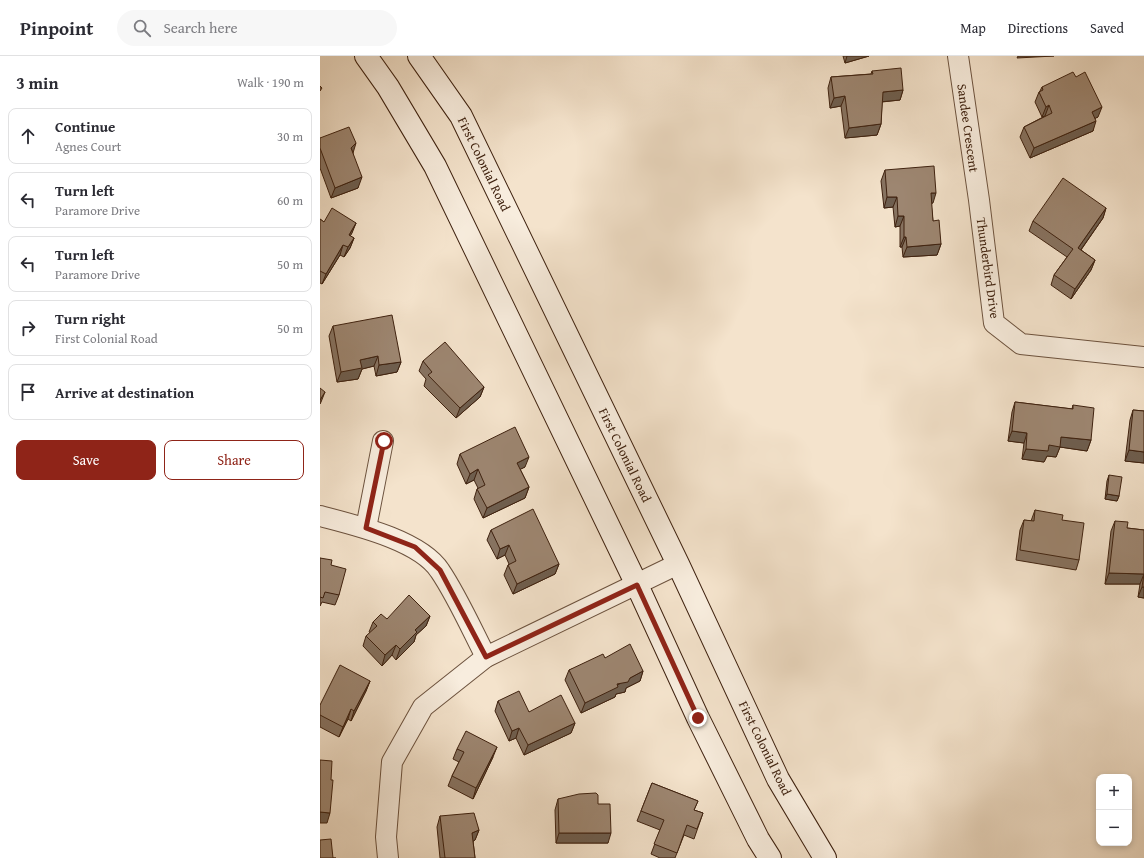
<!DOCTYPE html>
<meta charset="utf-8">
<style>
:root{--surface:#fff;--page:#f7f7f7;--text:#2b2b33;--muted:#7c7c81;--line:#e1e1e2;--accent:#8f2418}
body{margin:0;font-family:"Gentium Book Plus",serif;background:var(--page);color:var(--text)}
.controls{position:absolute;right:12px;bottom:12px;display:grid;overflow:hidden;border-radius:8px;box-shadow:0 2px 6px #0003}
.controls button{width:36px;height:36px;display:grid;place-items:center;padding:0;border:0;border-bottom:1px solid var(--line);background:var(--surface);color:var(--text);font:20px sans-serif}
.stop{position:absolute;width:12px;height:12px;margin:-9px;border:3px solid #8f2418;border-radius:50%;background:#fff}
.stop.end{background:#8f2418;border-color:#fff;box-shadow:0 1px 4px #0008}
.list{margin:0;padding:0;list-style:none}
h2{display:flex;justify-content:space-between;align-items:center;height:52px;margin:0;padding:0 16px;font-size:17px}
h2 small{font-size:13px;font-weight:400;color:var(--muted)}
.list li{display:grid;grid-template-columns:26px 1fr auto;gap:12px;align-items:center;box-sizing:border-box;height:56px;margin:0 8px 8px;padding:0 8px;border:1px solid var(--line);border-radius:8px}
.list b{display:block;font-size:15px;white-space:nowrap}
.list p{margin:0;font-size:13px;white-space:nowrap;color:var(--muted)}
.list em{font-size:13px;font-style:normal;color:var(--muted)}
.actions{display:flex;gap:8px;padding:12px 16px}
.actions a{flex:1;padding:9px 0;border:1px solid var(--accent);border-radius:8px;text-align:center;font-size:14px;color:var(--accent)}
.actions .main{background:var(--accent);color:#fff}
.icon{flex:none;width:22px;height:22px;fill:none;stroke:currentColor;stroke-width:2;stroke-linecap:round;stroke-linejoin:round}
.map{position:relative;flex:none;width:824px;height:802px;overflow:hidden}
header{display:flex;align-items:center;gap:24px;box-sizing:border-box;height:56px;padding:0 20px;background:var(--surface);border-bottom:1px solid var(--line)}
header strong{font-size:19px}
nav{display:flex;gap:22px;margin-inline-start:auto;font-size:14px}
.search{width:280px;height:36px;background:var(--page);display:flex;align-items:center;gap:10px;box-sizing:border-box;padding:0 14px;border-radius:22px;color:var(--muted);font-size:15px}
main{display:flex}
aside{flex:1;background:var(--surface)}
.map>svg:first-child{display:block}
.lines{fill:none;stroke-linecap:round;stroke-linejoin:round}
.minor-casing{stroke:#6c523e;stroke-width:22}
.secondary-casing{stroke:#3e210f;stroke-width:24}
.minor{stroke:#f8edde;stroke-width:20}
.secondary{stroke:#f8edde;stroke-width:22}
.wall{fill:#877361;stroke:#3e210f}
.shaded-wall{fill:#6e5e4f;stroke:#3e210f}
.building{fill:#9d8671;stroke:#3e210f}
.route{stroke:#8f2418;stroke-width:5}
.labels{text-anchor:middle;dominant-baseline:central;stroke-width:4;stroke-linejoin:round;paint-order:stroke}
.street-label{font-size:13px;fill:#3e210f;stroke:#f8edde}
</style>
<header>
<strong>Pinpoint</strong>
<div class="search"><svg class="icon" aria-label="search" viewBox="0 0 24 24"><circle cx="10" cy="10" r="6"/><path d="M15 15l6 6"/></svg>Search here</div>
<nav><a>Map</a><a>Directions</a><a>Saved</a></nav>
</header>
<main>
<aside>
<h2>3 min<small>Walk · 190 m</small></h2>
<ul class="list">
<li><svg class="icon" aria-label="ahead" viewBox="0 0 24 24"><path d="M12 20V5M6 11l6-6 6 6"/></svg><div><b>Continue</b><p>Agnes Court</p></div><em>30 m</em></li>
<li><svg class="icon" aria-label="left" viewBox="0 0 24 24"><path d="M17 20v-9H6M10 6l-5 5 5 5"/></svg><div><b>Turn left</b><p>Paramore Drive</p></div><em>60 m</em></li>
<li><svg class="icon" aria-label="left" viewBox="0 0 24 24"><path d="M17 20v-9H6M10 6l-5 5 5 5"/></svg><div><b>Turn left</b><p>Paramore Drive</p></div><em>50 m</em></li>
<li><svg class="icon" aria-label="right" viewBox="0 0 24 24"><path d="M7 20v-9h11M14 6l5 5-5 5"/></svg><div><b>Turn right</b><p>First Colonial Road</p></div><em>50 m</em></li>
<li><svg class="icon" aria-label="arrive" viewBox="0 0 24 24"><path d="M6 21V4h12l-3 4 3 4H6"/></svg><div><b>Arrive at destination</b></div></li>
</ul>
<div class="actions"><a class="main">Save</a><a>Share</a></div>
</aside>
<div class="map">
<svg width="824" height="802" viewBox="0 0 824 802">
<rect width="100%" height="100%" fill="#f4e3cc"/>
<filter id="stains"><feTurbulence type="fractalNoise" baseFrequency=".005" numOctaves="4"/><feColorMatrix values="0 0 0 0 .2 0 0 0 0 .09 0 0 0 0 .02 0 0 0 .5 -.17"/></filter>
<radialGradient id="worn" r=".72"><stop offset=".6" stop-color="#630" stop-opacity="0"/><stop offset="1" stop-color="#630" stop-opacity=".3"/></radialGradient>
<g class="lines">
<defs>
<g id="minor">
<path d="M638 0 659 144 674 267 701 288 824 301"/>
<path d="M0 460C34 469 100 484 120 515 137 540 152 574 166 601"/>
<path d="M46 472 63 385"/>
<path d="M68 802 66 781 72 706 103 651 166 601 358 508"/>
</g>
<g id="secondary">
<path d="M46 0 68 31 115 110 317 529 378 662 438 783 450 802"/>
<path d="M99 0 141 60 358 508 458 723 505 802"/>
</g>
</defs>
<use href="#minor" class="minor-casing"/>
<use href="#secondary" class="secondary-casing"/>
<use href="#minor" class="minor"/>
<use href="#secondary" class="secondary"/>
</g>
<g class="wall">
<path d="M523 0H549L525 7Z"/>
<path d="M552 15 583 34 580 44 562 46 561 68 557 79 525 82 521 50 510 52 508 32 511 21 551 18Z"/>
<path d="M722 31 778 61 775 62 773 75 710 102 700 81 704 71 725 60 722 61 715 46 719 36 720 35Z"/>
<path d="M0 82 33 97 38 132 11 142 0 112Z"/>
<path d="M565 114 613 147H611L613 165 621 188 617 199 583 201 582 191H580V170L575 171 573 151 564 152 561 125Z"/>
<path d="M786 152 783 162 761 194 775 204 771 214 751 243 731 229 734 219 747 201 709 175 713 165Z"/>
<path d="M0 163 4 166 36 167 30 180 34 182 30 192 24 201 20 199 2 228 0 227Z"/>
<path d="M13 270 81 306 77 316 56 320 54 310 42 313 38 323 17 326 9 280Z"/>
<path d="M103 305 164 331 160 341 136 362 104 330 106 323 99 315Z"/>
<path d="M695 346 752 353 753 349 771 384 767 395 740 391 736 401 727 400 724 406 702 403 704 387 688 385 692 356Z"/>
<path d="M813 354 824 355V407L805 405 810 364Z"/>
<path d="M140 398 205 411 200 413 209 431 205 442 163 462 154 443 157 433 158 432 154 424 146 428 137 408Z"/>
<path d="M789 419 799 440 797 445 785 443 787 425Z"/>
<path d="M715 454 742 464 759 504 756 514 696 504 700 474 704 464 711 465Z"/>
<path d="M795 465 807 472 824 474V542L818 541 820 528H785L791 475Z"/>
<path d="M171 474 239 508 235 518 193 538 184 519 188 509 189 508 185 499 177 503 167 484Z"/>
<path d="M0 502 11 509 19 539 15 549 2 546 0 550Z"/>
<path d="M110 560 106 570 96 579 94 586 76 604 72 599 62 610 43 590 46 580 50 577 49 576 53 566 67 563Z"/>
<path d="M285 602 323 615 320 625 306 632 305 636 296 638 295 641 261 657 245 624 249 614Z"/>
<path d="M50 625 46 635 31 665 28 663 19 681 0 671V649Z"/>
<path d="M178 645 209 656 255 667 251 677 204 699 196 682 189 685 175 655Z"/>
<path d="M137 693 173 701 153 743 128 730 132 720 139 706 133 703Z"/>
<path d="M332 727 378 745 374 754 383 757 374 783 364 779 355 802H340L331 798 340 774 317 765Z"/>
<path d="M238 743 278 748 288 787H236L235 754Z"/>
<path d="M120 760 159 774 155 784 153 785 155 802H120L117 771Z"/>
</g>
<g class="shaded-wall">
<path d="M527 0H549L525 7Z"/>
<path d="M698 0H734L697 2Z"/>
<path d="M583 34 580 44 559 46 563 36Z"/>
<path d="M525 40 521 50 510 52 514 42Z"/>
<path d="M729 49 725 60 722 61 726 51Z"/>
<path d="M782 51 778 61 768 66 772 56Z"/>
<path d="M776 65 773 75 710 102 714 92Z"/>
<path d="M561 68 557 79 525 82 529 72Z"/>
<path d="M36 87 33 97 31 92Z"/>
<path d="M42 121 38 132 11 142 15 132Z"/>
<path d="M611 137H616L613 147H607Z"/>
<path d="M567 141H577L573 151 564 152Z"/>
<path d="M786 152 783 162 755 202 758 192Z"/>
<path d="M578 160H584L580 170 575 171Z"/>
<path d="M36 167 32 177 25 189 29 179Z"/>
<path d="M584 181H586L582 191H580Z"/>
<path d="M34 182 30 192 24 201 28 191Z"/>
<path d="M621 188 617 199 583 201 587 191Z"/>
<path d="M23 189 20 199 2 228 6 218Z"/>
<path d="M775 204 771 214 751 243 755 233Z"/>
<path d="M58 300 54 310 42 313 38 323 17 326 21 316 40 304Z"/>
<path d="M81 306 77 316 56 320 59 309Z"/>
<path d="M164 331 160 341 136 362 140 352Z"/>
<path d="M5 336 1 346 0 348V344Z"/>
<path d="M692 375 707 377 704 387 688 385Z"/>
<path d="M741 381 771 384 767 395 740 391 736 401 727 400 724 406 702 403 706 393 729 389Z"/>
<path d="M809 394 824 396V407L805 405Z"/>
<path d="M209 401 205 411 193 417 197 407Z"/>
<path d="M158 413 154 424 146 428 150 418Z"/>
<path d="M209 431 205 442 163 462 167 452Z"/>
<path d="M787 438 799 440 797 445 785 443Z"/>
<path d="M189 489 185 499 177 503 180 493Z"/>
<path d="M239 508 235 518 193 538 197 528Z"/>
<path d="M789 517 824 518 820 528H785Z"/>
<path d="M822 531H824V542L818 541Z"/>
<path d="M110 560 106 570 96 579 94 586 76 604 80 593 95 574Z"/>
<path d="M76 589 72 599 62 610 65 599Z"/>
<path d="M323 615 320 625 306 632 305 636 296 638 295 641 261 657 265 647 310 622Z"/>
<path d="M50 625 46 635 31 665 34 655Z"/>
<path d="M31 653 28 663 19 681 23 671Z"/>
<path d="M255 667 251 677 204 699 208 689Z"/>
<path d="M199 672 196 682 189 685 192 675Z"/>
<path d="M177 691 173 701 153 743 156 732Z"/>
<path d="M0 756 10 757 7 767H0Z"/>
<path d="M159 774 155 784 149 788 152 777Z"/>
<path d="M239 777H291L288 787H236Z"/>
</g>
<g class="building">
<path d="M581 12 583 34 563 36 561 68 529 72 525 40 514 42 511 21 553 18 552 15Z"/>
<path d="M753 16 756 21 765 16 782 51 772 56 776 65 714 92 704 71 732 57 729 49 726 51 719 36 723 34 722 31Z"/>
<path d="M0 30 2 32 0 35Z"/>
<path d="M29 71 36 87 31 92 42 121 15 132 0 92V82Z"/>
<path d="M614 110 616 137H611L613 165 619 164 621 188 587 191 586 181H584V160H578L577 141H567L565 114Z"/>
<path d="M743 122 786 152 758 192 775 204 755 233 734 219 753 193 713 165Z"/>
<path d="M12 152 36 167 29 179 34 182 28 191 23 189 6 218 0 215V163L4 166Z"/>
<path d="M72 259 81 306 59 309 58 300 40 304 42 312 21 316 13 270Z"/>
<path d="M125 286 164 331 140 352 108 319 112 316 103 305Z"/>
<path d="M0 332 5 336 0 344Z"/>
<path d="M695 346 753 353V349L774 352 771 384 741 381 740 391 729 389 728 395 706 393 707 377 692 375Z"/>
<path d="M813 354 824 355V396L809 394Z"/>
<path d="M195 371 209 401 197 407 209 431 167 452 157 433 165 429 158 413 150 418 140 398Z"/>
<path d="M789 419 802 421 799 440 787 438Z"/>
<path d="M213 453 239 508 197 528 188 509 196 505 189 489 180 493 171 474Z"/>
<path d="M715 454 743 459 742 464 764 467 759 504 700 494 704 464 714 465Z"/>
<path d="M795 465 808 466 807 472 824 474V531H822L824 518 789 517Z"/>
<path d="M0 502 12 504 11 509 26 513 19 539 5 536 3 542 0 541Z"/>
<path d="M89 539 110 560 95 574 97 576 80 593 76 589 65 599 46 580 57 570 53 566 61 558 67 563Z"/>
<path d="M310 588 323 615 310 622 308 626 297 628 298 631 265 647 249 614 283 598 285 602Z"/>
<path d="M20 609 50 625 34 655 31 653 23 671 0 659V649Z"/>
<path d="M199 635 209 656 241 639 255 667 208 689 199 672 192 675 178 645Z"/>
<path d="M146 675 177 691 156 732 132 720 144 696 137 693Z"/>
<path d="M0 704 12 705 11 724H13L10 757 0 756Z"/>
<path d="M332 727 378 745 374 754 383 757 377 773 367 769 357 797 334 788 344 764 321 755Z"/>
<path d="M276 737 278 739V748H290L291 777H239L238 743 259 738Z"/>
<path d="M154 757 159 774 152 777 155 802H125L120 760Z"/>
<path d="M11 783 13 802H16H0V784Z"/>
</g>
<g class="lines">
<path class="route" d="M64 385 46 472 95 491 120 514 166 601 317 529 378 662"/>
</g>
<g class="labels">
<g class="street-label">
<text transform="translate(648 72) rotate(82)">Sandee Crescent</text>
<text transform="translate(164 108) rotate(64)">First Colonial Road</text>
<text transform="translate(668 212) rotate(82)">Thunderbird Drive</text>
<text transform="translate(305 399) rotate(64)">First Colonial Road</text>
<text transform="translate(445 692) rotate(64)">First Colonial Road</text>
</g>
</g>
<rect width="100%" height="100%" filter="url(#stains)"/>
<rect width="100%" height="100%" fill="url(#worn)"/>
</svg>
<div class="controls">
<button>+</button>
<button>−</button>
</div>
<div class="stop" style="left:64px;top:385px"></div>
<div class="stop end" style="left:378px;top:662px"></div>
</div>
</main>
